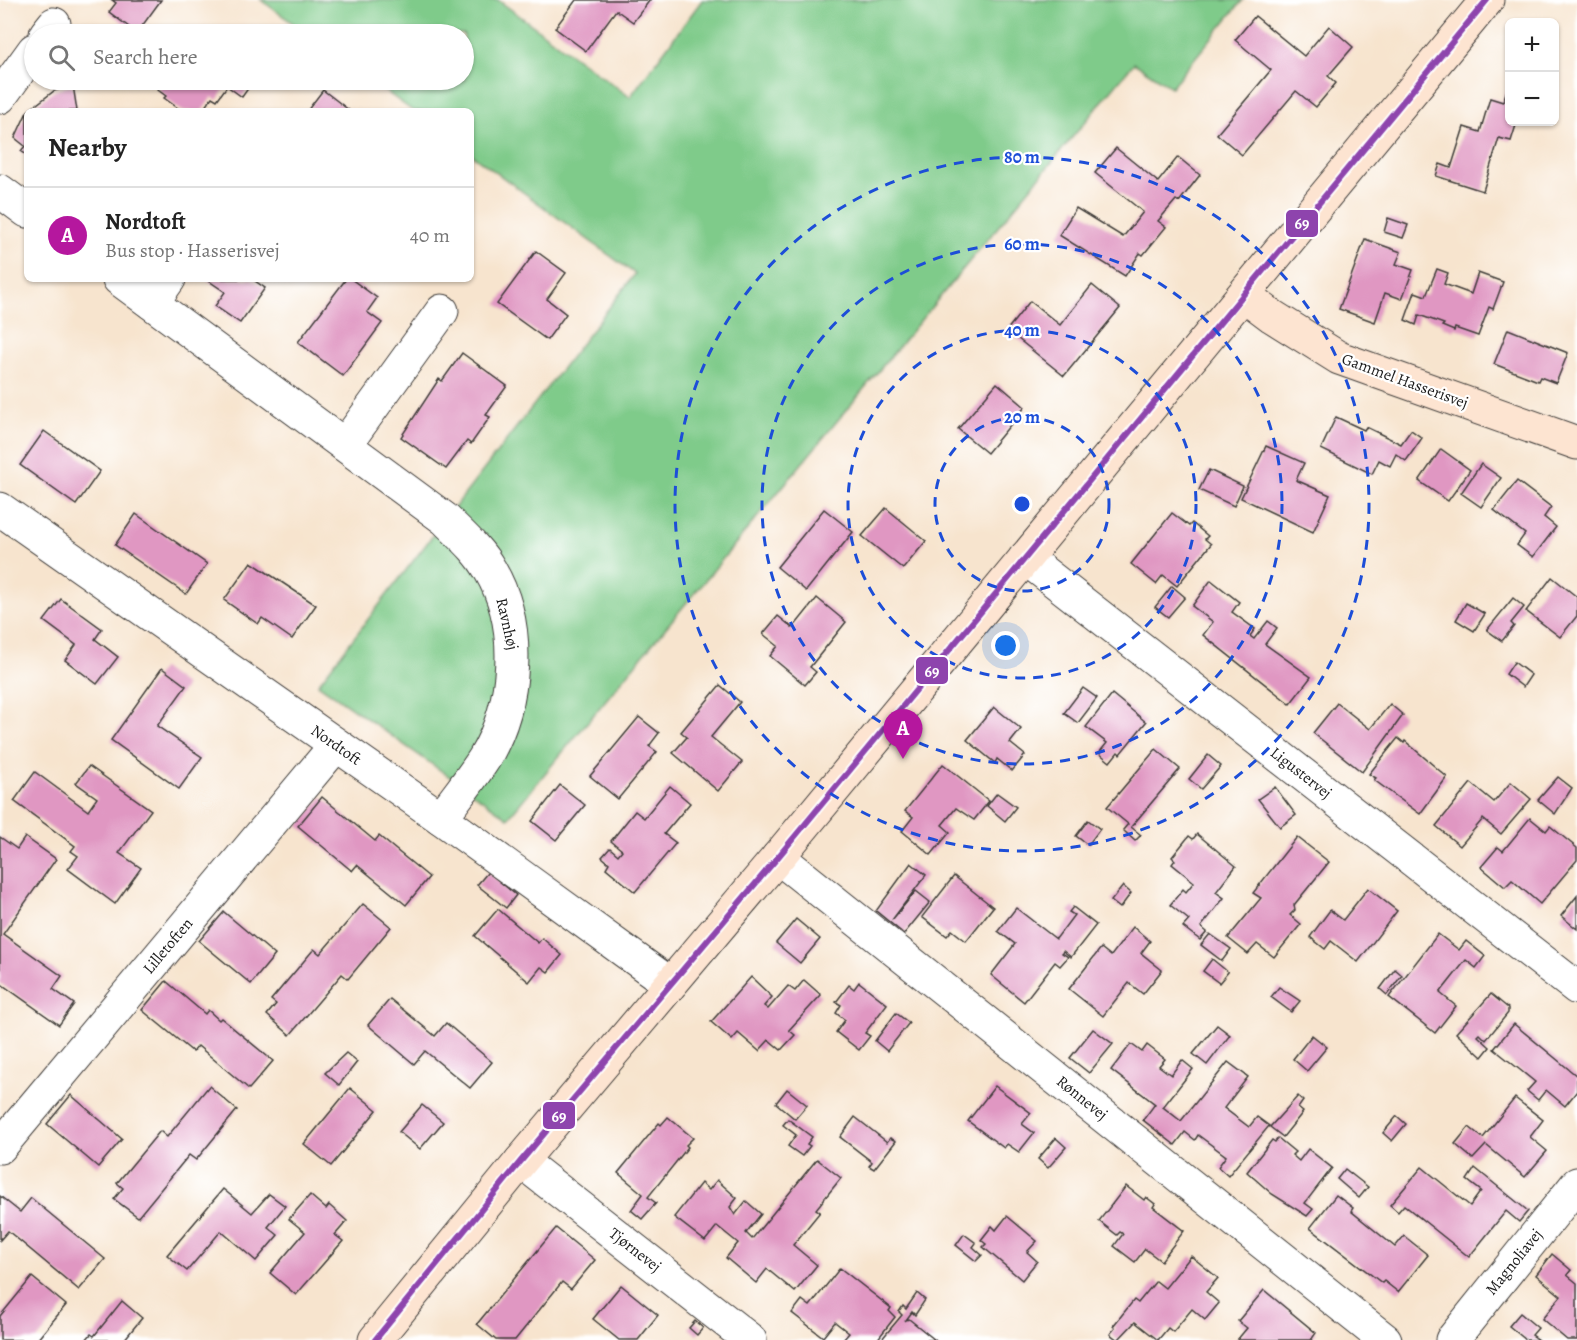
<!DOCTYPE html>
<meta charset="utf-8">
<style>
:root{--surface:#fff;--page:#f6f6f6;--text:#222;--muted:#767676;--line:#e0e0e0;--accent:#b5179e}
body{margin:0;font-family:Alegreya,serif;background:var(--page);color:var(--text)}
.controls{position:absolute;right:18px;top:18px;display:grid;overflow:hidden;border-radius:9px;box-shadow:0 2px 4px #0004}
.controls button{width:54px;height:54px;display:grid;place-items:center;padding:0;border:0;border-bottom:2px solid var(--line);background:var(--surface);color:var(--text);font:30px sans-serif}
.you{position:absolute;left:1006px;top:646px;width:21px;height:21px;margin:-15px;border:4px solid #fff;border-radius:50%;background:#1a73e8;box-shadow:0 0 0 9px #1a73e833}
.badge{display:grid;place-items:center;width:39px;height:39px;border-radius:50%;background:var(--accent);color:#fff;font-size:20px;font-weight:700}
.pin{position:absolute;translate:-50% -50px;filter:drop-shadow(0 2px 3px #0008)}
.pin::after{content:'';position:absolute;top:32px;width:21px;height:18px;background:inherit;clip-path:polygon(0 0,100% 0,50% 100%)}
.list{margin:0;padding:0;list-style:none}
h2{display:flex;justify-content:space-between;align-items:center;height:78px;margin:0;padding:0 24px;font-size:26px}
h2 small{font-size:20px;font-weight:400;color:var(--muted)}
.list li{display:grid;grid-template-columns:39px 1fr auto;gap:18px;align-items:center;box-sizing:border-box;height:96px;padding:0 24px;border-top:2px solid var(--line)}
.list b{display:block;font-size:22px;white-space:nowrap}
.list p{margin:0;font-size:20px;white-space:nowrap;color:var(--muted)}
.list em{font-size:20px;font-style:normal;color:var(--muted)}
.icon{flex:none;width:33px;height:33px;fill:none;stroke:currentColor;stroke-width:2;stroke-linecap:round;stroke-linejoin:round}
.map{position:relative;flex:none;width:1577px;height:1340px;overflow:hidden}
.search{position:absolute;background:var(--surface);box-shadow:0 2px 4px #0004;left:24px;top:24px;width:450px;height:66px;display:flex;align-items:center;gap:15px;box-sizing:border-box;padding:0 21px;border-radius:33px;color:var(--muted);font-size:22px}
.panel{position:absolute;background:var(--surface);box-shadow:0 2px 4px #0004;left:24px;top:108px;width:450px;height:174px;border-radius:9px}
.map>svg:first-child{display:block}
.green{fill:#7fcb8a;stroke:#4e7453;stroke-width:1.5}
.building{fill:#e097c2}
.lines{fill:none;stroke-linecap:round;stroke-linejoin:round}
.street-casing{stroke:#3d3a37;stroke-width:35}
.secondary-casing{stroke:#3d3a37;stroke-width:35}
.street{stroke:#fff;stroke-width:33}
.secondary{stroke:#fde4d1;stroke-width:33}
.bus-1-casing{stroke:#fff;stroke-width:10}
.bus-1{stroke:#8e44ad;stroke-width:6}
.ring{fill:none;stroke:#1d4ed8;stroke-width:3;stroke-dasharray:10 8}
.labels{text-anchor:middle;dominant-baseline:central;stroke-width:4.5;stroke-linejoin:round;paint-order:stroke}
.street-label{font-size:16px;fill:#1c1c1c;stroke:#fff}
.centre{fill:#1d4ed8;stroke:#fff;stroke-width:3}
.ring-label{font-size:18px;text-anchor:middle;font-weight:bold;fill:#1d4ed8;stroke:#fff;stroke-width:4.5;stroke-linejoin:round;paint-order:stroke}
.line-badge{stroke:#fff;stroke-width:2}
.badge-label{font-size:16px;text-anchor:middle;font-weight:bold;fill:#fff}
</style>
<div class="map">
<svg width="1577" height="1340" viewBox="0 0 1577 1340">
<rect width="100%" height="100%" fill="#fff"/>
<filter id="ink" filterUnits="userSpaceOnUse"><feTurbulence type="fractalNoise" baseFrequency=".0167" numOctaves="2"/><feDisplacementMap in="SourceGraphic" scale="12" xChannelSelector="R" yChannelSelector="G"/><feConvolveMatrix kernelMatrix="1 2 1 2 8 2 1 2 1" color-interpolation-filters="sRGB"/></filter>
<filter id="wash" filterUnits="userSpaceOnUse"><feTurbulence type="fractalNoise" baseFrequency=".008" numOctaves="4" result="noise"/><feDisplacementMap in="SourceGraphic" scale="24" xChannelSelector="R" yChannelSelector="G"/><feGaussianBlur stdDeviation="1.35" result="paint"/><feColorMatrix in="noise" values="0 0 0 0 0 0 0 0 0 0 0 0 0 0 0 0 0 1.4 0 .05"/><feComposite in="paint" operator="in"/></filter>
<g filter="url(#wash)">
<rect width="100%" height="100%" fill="#f7e4ce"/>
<path class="green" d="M261 0H498L630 97 702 0H1243L1171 87 1134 63 508 818 318 684 635 274 471 154V111H413L370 80H464V34H308Z"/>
<g id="blocks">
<g class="building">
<path d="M112 0H161L137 33 109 12 116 3Z"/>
<path d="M576 0H650L633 22 616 10 586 51 555 28Z"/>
<path d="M1255 16 1304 56 1329 26 1353 47 1328 76 1336 83 1316 107 1296 91 1242 155 1217 134 1271 70 1235 40Z"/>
<path d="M165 80H254L242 97 227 86 217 100 212 97 202 111H182L164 98 166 96 158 90Z"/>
<path d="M1510 81V122H1517L1511 141 1499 138 1483 191 1436 176 1440 164 1451 168 1464 127 1480 132 1490 98 1503 102Z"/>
<path d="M73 85 77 111H28L54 91Z"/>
<path d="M323 90 350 111H307Z"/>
<path d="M27 112V155L21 151 25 146 15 138Z"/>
<path d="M1116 148 1158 182 1178 157 1200 175 1179 202 1176 200 1158 221 1166 227 1143 255 1140 253 1125 276 1059 235 1076 208 1123 237 1143 212 1095 173Z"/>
<path d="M1388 218 1408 225 1403 238 1384 232Z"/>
<path d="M1365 239 1401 252 1396 264 1413 270 1402 299 1385 293 1375 322 1339 309Z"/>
<path d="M536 251 566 273 547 299 566 314 547 340 497 304Z"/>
<path d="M1437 269 1448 273 1444 284 1471 294 1478 273 1503 282 1493 309 1489 307 1478 336 1455 328 1454 331 1442 326 1444 324 1419 315 1416 325 1405 320 1415 292 1426 296Z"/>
<path d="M206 279H252L265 288 240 323 215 306 225 292Z"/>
<path d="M346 279H351L377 298 367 312 382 323 343 376 298 342Z"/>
<path d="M1092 285 1120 308 1064 376 1007 330 1030 301 1060 325Z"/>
<path d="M1508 329 1568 353 1556 383 1540 377 1538 381 1494 364Z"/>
<path d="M462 353 507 386 486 415 490 417 471 444 467 441 446 469 401 437 439 379 442 381Z"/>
<path d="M997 383 1025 407 987 453 958 429Z"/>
<path d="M1336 417 1364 430 1366 427 1401 444 1411 430 1422 438 1406 461 1396 454 1390 466 1379 460 1372 474 1321 449Z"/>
<path d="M44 431 100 471 76 505 20 465Z"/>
<path d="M1266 446 1304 463 1296 480 1330 495 1313 532 1241 498Z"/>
<path d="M1441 449 1470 470 1448 501 1419 481Z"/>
<path d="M1481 464 1501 478 1481 507 1461 493Z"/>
<path d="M1209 470 1243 486 1234 506 1199 490Z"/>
<path d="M1517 481 1551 507 1544 517 1556 527 1533 557 1517 545 1525 534 1494 510Z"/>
<path d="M886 508 926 541 903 569 862 536Z"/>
<path d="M824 509 853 532 806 591 777 567Z"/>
<path d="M1172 513 1189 526 1192 523 1208 536 1205 539 1211 544 1177 586 1163 575 1156 584 1131 564Z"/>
<path d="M136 514 207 564 186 594 115 545Z"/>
<path d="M251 562 316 605 292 639 262 618 258 624 224 600Z"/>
<path d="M1552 577 1577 597V616L1560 637 1526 611Z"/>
<path d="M1211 580 1239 602 1232 612 1255 629 1250 636 1254 639 1268 621 1277 628 1265 644 1311 677 1290 704 1203 635 1213 622 1192 606Z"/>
<path d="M1172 586 1185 597 1168 617 1155 607Z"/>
<path d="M817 598 846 622 810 667 816 672 805 685 770 656 778 646 763 634 778 616 793 628Z"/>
<path d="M1513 598 1524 607 1511 623 1514 626 1502 641 1487 630Z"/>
<path d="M61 599 102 629 95 639 118 657 97 684 65 660 76 645 44 621Z"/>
<path d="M1466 603 1485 614 1474 631 1456 620Z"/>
<path d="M1514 662 1531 675 1523 687 1506 674Z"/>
<path d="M162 668 186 686 157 726 202 757 179 789 111 740Z"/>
<path d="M720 685 740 702 711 737 742 762 718 791 673 753 687 737 681 732Z"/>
<path d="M1083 688 1097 698 1078 723 1064 713Z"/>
<path d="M1112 694 1146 722 1120 754 1118 752 1110 762 1099 753 1107 743 1086 727Z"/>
<path d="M1337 703 1370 729 1390 704 1403 715 1362 772 1313 733Z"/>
<path d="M994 707 1021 729 1010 743 1025 755 1012 771 997 759 995 763 967 740Z"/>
<path d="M639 717 659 733 649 746 657 752 618 799 590 776Z"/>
<path d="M1398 738 1404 743 1405 741 1447 777 1420 814 1374 780 1376 778 1369 774Z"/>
<path d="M1156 749 1180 769 1131 827 1141 835 1135 841 1123 830 1128 824 1107 807Z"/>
<path d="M1208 755 1221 766 1201 789 1189 779Z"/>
<path d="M943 764 989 801 974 820 956 808 942 825 950 832 931 855 902 831 913 817 905 811Z"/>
<path d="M89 766 151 810 119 853 141 868 115 904 68 869 78 856 71 851 75 846 14 801 35 772 88 811 97 798 76 783Z"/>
<path d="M1558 777 1572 788 1555 814 1538 800Z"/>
<path d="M1511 782 1531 799 1501 834 1483 819 1460 846 1436 826 1471 783 1494 802Z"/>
<path d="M560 785 585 805 556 840 532 821Z"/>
<path d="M670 786 690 803 664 834 676 843 635 892 606 868 609 863 602 857 610 848 618 855 622 850 611 841 635 811 644 818Z"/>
<path d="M1275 787 1296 815 1280 827 1258 799Z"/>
<path d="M997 793 1016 807 1005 821 987 806Z"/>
<path d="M322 797 375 841 379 836 429 877 406 905 357 865 352 871 298 826Z"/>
<path d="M1530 818 1546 831 1550 826 1577 848V860L1540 904 1512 880 1505 887 1481 867 1498 847 1503 851Z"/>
<path d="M1088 820 1100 829 1088 845 1076 836Z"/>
<path d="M1197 834 1236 866 1216 892 1224 898 1201 927 1207 932 1200 940 1183 927 1189 920 1170 905 1183 889 1186 892 1194 882 1172 864 1175 860 1172 857 1189 836 1193 839Z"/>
<path d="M0 837 17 849 25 837 56 859 3 934 62 976 53 989 74 1004 59 1025 0 983Z"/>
<path d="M1297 837 1329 862 1294 905 1295 910 1290 915 1301 924 1274 957 1257 944 1248 954 1228 938 1261 898 1253 893Z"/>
<path d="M911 863 926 875 892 920 916 891 930 902 904 934 876 911Z"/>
<path d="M488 872 516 895 506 908 477 885Z"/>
<path d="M954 876 993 907 966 941 952 930 947 936 922 917Z"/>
<path d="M1123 886 1131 893 1120 908 1111 901Z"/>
<path d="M1368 888 1397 911 1358 962 1331 941 1325 949 1310 937 1330 910 1343 920Z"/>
<path d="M1577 896V929L1561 916Z"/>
<path d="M363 904 391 927 348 979 342 974 290 1035 267 1015 276 1004 271 1000 314 949 320 954Z"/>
<path d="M1073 907 1096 925 1071 957 1063 951 1062 953 1068 957 1060 966 1055 962 1024 1002 991 975 1015 944 998 931 1016 908 1056 939 1074 915 1069 912Z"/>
<path d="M498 909 538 943 542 938 562 955 548 972 541 967 529 982 475 936Z"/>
<path d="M224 912 275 955 251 984 199 941Z"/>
<path d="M796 919 820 939 800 963 776 943Z"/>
<path d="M1133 927 1150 941 1141 953 1162 970 1143 994 1129 983 1103 1016 1069 989 1101 948 1111 956Z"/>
<path d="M1210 934 1231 949 1222 961 1201 945Z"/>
<path d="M1438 934 1459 950 1466 941 1485 956 1476 968 1466 960 1440 993 1456 1006 1435 1033 1389 997Z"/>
<path d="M1212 959 1228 972 1219 983 1203 971Z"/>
<path d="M1395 969 1402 975 1387 995 1380 989Z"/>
<path d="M751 977 772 997 764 1006 768 1009 788 986 795 991 804 980 821 995 789 1030 795 1035 781 1050 769 1040 759 1051 738 1033 732 1040 711 1022Z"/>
<path d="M166 981 205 1014 208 1010 219 1020 221 1018 273 1061 249 1089 198 1046 193 1052 142 1010Z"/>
<path d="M859 982 887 1004 865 1033 870 1036 859 1050 836 1032 845 1020 836 1013 841 1005 836 1002 849 985 854 989Z"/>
<path d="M1279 987 1300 1001 1291 1012 1271 997Z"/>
<path d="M1491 994 1508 1008V1013L1486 1040 1480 1034 1478 1036 1490 1047 1482 1057 1456 1033Z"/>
<path d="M390 999 435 1036 446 1023 492 1062 470 1088 425 1051 414 1064 368 1025Z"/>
<path d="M896 1013 909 1023 887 1051 875 1041Z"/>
<path d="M1514 1024 1577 1076V1091L1565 1106 1546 1090 1538 1100 1527 1091 1535 1082 1494 1049Z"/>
<path d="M1217 1025 1230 1035 1207 1065 1193 1054Z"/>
<path d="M1093 1029 1113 1044 1089 1073 1070 1058Z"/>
<path d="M1312 1035 1327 1047 1307 1071 1293 1059Z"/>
<path d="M1131 1044 1142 1052 1147 1045 1165 1059 1159 1066 1171 1075 1182 1060 1193 1069 1163 1107 1181 1121 1228 1062 1248 1077 1224 1108 1249 1127 1257 1117 1269 1126 1228 1176 1218 1167 1226 1156 1198 1135 1195 1140 1185 1132 1175 1145 1143 1120 1155 1104 1111 1070Z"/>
<path d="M346 1053 357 1062 339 1085 325 1073Z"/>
<path d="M209 1086 237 1110 196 1160 189 1155 138 1217 114 1199 123 1188 117 1183 160 1131 167 1137Z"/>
<path d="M995 1086 1031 1113 1022 1124 1034 1133 1019 1152 1007 1144 1004 1148 968 1121Z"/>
<path d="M350 1088 377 1110 331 1166 304 1144Z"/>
<path d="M787 1089 807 1105 795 1119 776 1103Z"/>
<path d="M71 1095 122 1139 98 1167 47 1124Z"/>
<path d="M1298 1096 1303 1101 1298 1108 1303 1112 1283 1137 1270 1127Z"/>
<path d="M1515 1098 1543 1120 1530 1137 1547 1151 1525 1177 1486 1145 1473 1159 1455 1144 1469 1127 1483 1138Z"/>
<path d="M422 1105 443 1122 420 1149 399 1132Z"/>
<path d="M1397 1116 1406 1124 1392 1141 1383 1133Z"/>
<path d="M668 1117 693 1138 686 1145 688 1147 648 1197 656 1203 642 1219 631 1210 643 1194 618 1173 659 1123 661 1125Z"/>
<path d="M855 1117 887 1142 890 1138 896 1141 874 1169 869 1166 872 1162 840 1137Z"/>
<path d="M788 1119 812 1137 807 1144 810 1146 802 1156 788 1146 796 1135 783 1125Z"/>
<path d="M1056 1138 1066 1147 1048 1168 1038 1159Z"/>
<path d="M1278 1138 1295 1152 1292 1155 1299 1161 1308 1149 1332 1168 1305 1203 1313 1209 1307 1216 1272 1194 1247 1172 1272 1140 1275 1142Z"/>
<path d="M817 1159 841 1178 816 1209 820 1212 793 1245 817 1265 795 1292 767 1269 756 1283 726 1258 738 1243 717 1226 705 1241 674 1217 701 1183 709 1190 717 1180 737 1198 730 1207 735 1215 746 1201 761 1214 746 1233 752 1239Z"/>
<path d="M1422 1167 1470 1206 1481 1191 1467 1180 1475 1168 1528 1211 1519 1222 1506 1211 1469 1257 1404 1205 1398 1212 1390 1205Z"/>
<path d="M1345 1169 1368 1187 1359 1198 1337 1179Z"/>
<path d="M1126 1186 1144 1200 1146 1197 1155 1204 1153 1207 1184 1231 1161 1261 1145 1249 1135 1262 1114 1246 1123 1234 1120 1232 1117 1235 1099 1221Z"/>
<path d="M223 1189 252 1213 269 1194 285 1206 268 1227 278 1235 256 1261 221 1231 187 1271 167 1255Z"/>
<path d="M310 1195 326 1209 329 1205 347 1221 335 1235 343 1241 296 1295 270 1273 305 1232 289 1219Z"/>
<path d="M1336 1195 1353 1208 1351 1211 1395 1247 1404 1236 1428 1255 1398 1292 1384 1281 1382 1283 1310 1228Z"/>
<path d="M0 1196 20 1212 31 1198 105 1259 79 1290 8 1231 0 1240Z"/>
<path d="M1007 1216 1037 1241 1027 1252 1037 1261 1022 1280 983 1247 986 1244 981 1240 992 1226 996 1230Z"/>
<path d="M556 1228 595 1260 571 1289 562 1282 515 1340H496L477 1324Z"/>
<path d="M964 1234 976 1243 973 1247 982 1255 976 1261 956 1245Z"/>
<path d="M1552 1254 1571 1270 1567 1275 1577 1283V1340H1567L1542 1319 1561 1296 1536 1275Z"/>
<path d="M1191 1256 1218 1278 1206 1292 1219 1303 1205 1320 1192 1309 1173 1332 1168 1328 1158 1340 1135 1322 1118 1340 1110 1334 1115 1328 1113 1326 1134 1300 1138 1303 1156 1281 1165 1288Z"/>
<path d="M840 1268 891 1308 889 1311 895 1317 877 1340H843L849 1333 835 1322 823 1337 792 1313 802 1300 810 1306Z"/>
<path d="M32 1277 66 1305 37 1340H0V1316Z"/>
<path d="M621 1285 658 1315 638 1340H619L593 1319Z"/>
<path d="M1264 1290 1316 1333 1311 1340H1237L1247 1328 1238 1321Z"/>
<path d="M917 1293 925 1300 915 1315 912 1312 906 1320 909 1319 935 1340H881L902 1315 899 1312 903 1306 906 1309Z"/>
<path d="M122 1301 142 1318 124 1340H86L91 1334 94 1336Z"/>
<path d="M1520 1313 1538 1328 1532 1335 1539 1340H1526L1509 1326Z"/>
<path d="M695 1321 703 1328 697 1335 689 1328Z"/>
</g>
</g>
</g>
<g filter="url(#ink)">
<use href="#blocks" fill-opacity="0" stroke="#3d3a37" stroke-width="1.5"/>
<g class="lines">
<defs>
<g id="street">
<path d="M46 34 54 24"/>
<path d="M0 97 34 50"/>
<path d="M0 191 27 211"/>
<path d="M119 279 445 519C461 535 479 550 490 570 523 626 517 704 484 759 471 779 455 799 441 818"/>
<path d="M152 303 169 279"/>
<path d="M345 445 442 311"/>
<path d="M0 509 441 818 670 984"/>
<path d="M1025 558 1577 988"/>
<path d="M778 857 1385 1340"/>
<path d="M0 1147 336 745"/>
<path d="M521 1161 750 1340"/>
<path d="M1452 1340 1577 1184"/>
</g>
<g id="secondary">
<path d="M1244 295 1272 316 1339 358 1577 443"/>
<path d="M375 1340 521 1161 778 857 1487 0"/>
</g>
</defs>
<use href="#street" class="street-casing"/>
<use href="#secondary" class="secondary-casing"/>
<use href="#street" class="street"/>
<use href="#secondary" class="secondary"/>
<defs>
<path id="bus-1" d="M375 1340 521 1161 778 857 1487 0"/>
</defs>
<use href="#bus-1" class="bus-1-casing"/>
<use href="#bus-1" class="bus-1"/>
</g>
</g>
<g class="ring">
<circle cx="1022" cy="504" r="87"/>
<circle cx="1022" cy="504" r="174"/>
<circle cx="1022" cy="504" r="260"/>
<circle cx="1022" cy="504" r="347"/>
</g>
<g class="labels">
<g class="street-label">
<text transform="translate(1405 381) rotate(20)">Gammel Hasserisvej</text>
<text transform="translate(507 624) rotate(77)">Ravnhøj</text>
<text transform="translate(336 745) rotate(35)">Nordtoft</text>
<text transform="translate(1301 773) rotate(38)">Ligustervej</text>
<text transform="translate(168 946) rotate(-50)">Lilletoften</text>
<text transform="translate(1082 1098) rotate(39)">Rønnevej</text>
<text transform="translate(635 1250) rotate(38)">Tjørnevej</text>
<text transform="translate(1514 1262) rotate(-51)">Magnoliavej</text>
</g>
</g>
<circle cx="1022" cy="504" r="9" class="centre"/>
<g class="ring-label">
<text x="1022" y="163">80 m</text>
<text x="1022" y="250">60 m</text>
<text x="1022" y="336">40 m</text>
<text x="1022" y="423">20 m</text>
</g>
<g class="line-badge">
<rect x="1285" y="209" width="34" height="29" rx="6" fill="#8e44ad"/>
<rect x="915" y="656" width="34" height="29" rx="6" fill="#8e44ad"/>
<rect x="542" y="1101" width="34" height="29" rx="6" fill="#8e44ad"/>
</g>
<g class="badge-label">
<text x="1302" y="229">69</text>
<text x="932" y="677">69</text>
<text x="559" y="1122">69</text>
</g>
</svg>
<div class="controls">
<button>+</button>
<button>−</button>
</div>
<div class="you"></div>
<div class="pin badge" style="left:903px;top:759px">A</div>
<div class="search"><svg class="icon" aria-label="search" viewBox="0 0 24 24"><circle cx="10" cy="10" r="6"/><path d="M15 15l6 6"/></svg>Search here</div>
<section class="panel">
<h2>Nearby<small></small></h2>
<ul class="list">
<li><span class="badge">A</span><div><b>Nordtoft</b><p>Bus stop · Hasserisvej</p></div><em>40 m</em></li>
</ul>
</section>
</div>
